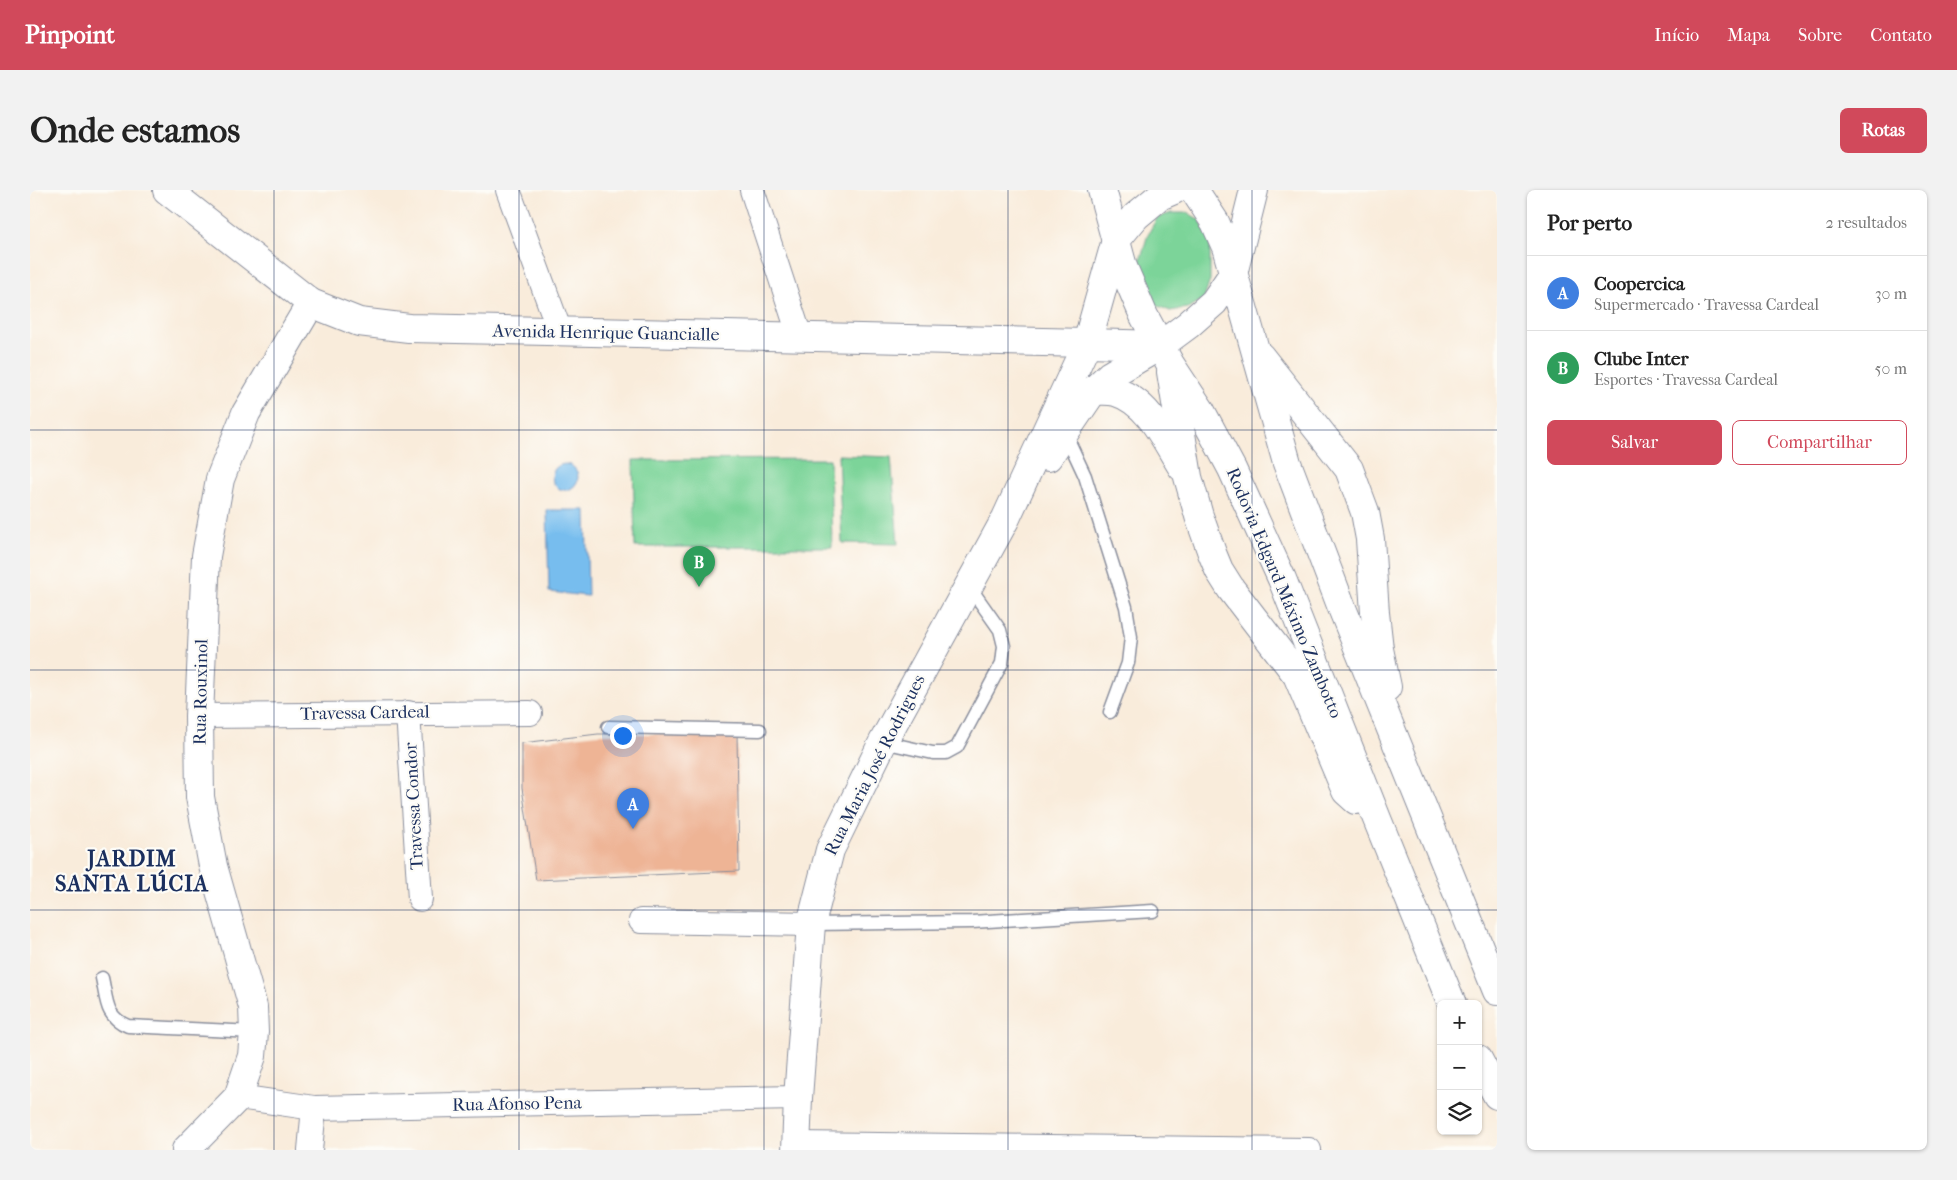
<!DOCTYPE html>
<html lang="pt">
<meta charset="utf-8">
<style>
:root{--surface:#fff;--page:#f2f2f2;--text:#222;--muted:#767676;--line:#e0e0e0;--accent:#d1495b}
body{margin:0;font-family:"IM FELL French Canon",serif;background:var(--page);color:var(--text)}
.controls{position:absolute;right:15px;bottom:15px;display:grid;overflow:hidden;border-radius:8px;box-shadow:0 1px 4px #0004}
.controls button{width:45px;height:45px;display:grid;place-items:center;padding:0;border:0;border-bottom:1px solid var(--line);background:var(--surface);color:var(--text);font:25px sans-serif}
.you{position:absolute;left:592px;top:545px;width:18px;height:18px;margin:-12px;border:4px solid #fff;border-radius:50%;background:#1a73e8;box-shadow:0 0 0 8px #1a73e833}
.badge{display:grid;place-items:center;width:32px;height:32px;border-radius:50%;background:var(--accent);color:#fff;font-size:16px;font-weight:700}
.pin{position:absolute;translate:-50% -41px;filter:drop-shadow(0 1px 2px #0008)}
.pin::after{content:'';position:absolute;top:26px;width:18px;height:15px;background:inherit;clip-path:polygon(0 0,100% 0,50% 100%)}
.list{margin:0;padding:0;list-style:none}
h2{display:flex;justify-content:space-between;align-items:center;height:65px;margin:0;padding:0 20px;font-size:21px}
h2 small{font-size:16px;font-weight:400;color:var(--muted)}
.list li{display:grid;grid-template-columns:32px 1fr auto;gap:15px;align-items:center;box-sizing:border-box;height:75px;padding:0 20px;border-top:1px solid var(--line)}
.list b{display:block;font-size:19px;white-space:nowrap}
.list p{margin:0;font-size:16px;white-space:nowrap;color:var(--muted)}
.list em{font-size:16px;font-style:normal;color:var(--muted)}
.actions{display:flex;gap:10px;padding:15px 20px}
.actions a{flex:1;padding:11px 0;border:1px solid var(--accent);border-radius:8px;text-align:center;font-size:18px;color:var(--accent)}
.actions .main{background:var(--accent);color:#fff}
.icon{flex:none;width:28px;height:28px;fill:none;stroke:currentColor;stroke-width:2;stroke-linecap:round;stroke-linejoin:round}
.map{position:relative;flex:none;width:1467px;height:960px;overflow:hidden;border-radius:8px}
header{display:flex;align-items:center;gap:30px;box-sizing:border-box;height:70px;padding:0 25px;background:var(--accent);color:#fff}
header strong{font-size:24px}
nav{display:flex;gap:28px;margin-inline-start:auto;font-size:18px}
.intro{display:flex;align-items:center;justify-content:space-between;box-sizing:border-box;height:120px;padding:0 30px}
h1{margin:0;font-size:35px}
.button{padding:12px 22px;border-radius:8px;background:var(--accent);color:#fff;font-size:18px;font-weight:700}
main{display:flex;gap:30px;padding:0 30px}
aside{flex:1;background:var(--surface);border-radius:8px;box-shadow:0 1px 4px #0004}
.map>svg:first-child{display:block}
.green{fill:#7cd499;stroke:#4c827c}
.water{fill:#77bdee;stroke:#4976a6}
.building{fill:#eeb495}
.lines{fill:none;stroke-linecap:round;stroke-linejoin:round}
.service-casing{stroke:#8a8e9c;stroke-width:15}
.minor-casing{stroke:#8a8e9c;stroke-width:26}
.tertiary-casing{stroke:#8a8e9c;stroke-width:30}
.secondary-casing{stroke:#8a8e9c;stroke-width:30}
.primary-casing{stroke:#8a8e9c;stroke-width:30}
.service{stroke:#fff;stroke-width:12}
.minor{stroke:#fff;stroke-width:24}
.tertiary{stroke:#fff;stroke-width:28}
.secondary{stroke:#fff;stroke-width:28}
.primary{stroke:#fff;stroke-width:28}
.grid{fill:none;stroke:#1b2f5e;stroke-width:1;stroke-opacity:0.55}
.labels{text-anchor:middle;dominant-baseline:central;stroke-width:4.5;stroke-linejoin:round;paint-order:stroke}
.street-label{font-size:18px;fill:#1b2f5e;stroke:#fdfcf7}
.district-label{font-size:22px;font-weight:bold;letter-spacing:1px;fill:#1b2f5e;stroke:#fdfcf7}
</style>
<header>
<strong>Pinpoint</strong>
<nav><a>Início</a><a>Mapa</a><a>Sobre</a><a>Contato</a></nav>
</header>
<div class="intro"><h1>Onde estamos</h1><a class="button">Rotas</a></div>
<main>
<div class="map">
<svg width="1467" height="960" viewBox="0 0 1467 960">
<rect width="100%" height="100%" fill="#fdfcf7"/>
<filter id="ink" filterUnits="userSpaceOnUse"><feTurbulence type="fractalNoise" baseFrequency=".02" numOctaves="2"/><feDisplacementMap in="SourceGraphic" scale="10" xChannelSelector="R" yChannelSelector="G"/><feConvolveMatrix kernelMatrix="1 2 1 2 8 2 1 2 1" color-interpolation-filters="sRGB"/></filter>
<filter id="wash" filterUnits="userSpaceOnUse"><feTurbulence type="fractalNoise" baseFrequency=".0096" numOctaves="4" result="noise"/><feDisplacementMap in="SourceGraphic" scale="20" xChannelSelector="R" yChannelSelector="G"/><feGaussianBlur stdDeviation="1.12" result="paint"/><feColorMatrix in="noise" values="0 0 0 0 0 0 0 0 0 0 0 0 0 0 0 0 0 1.4 0 .05"/><feComposite in="paint" operator="in"/></filter>
<g filter="url(#wash)">
<rect width="100%" height="100%" fill="#f9ecdb"/>
<g class="green">
<path d="M1141 23H1158L1170 30 1180 52V90L1174 109 1158 118 1140 121 1126 115 1114 104 1107 81 1118 44 1127 28Z"/>
<path d="M808 265 861 267 868 354 812 353Z"/>
<path d="M800 269 802 357H605L603 270Z"/>
</g>
<g class="water">
<circle cx="535" cy="287" r="13"/>
<path d="M517 320H556L558 406 519 402Z"/>
</g>
<g id="blocks">
<path class="building" d="M568 544H707L709 681 506 690 492 598V553Z"/>
</g>
</g>
<g filter="url(#ink)">
<use href="#blocks" fill-opacity="0" stroke="#8a8e9c" stroke-width="1"/>
<g class="lines">
<defs>
<g id="service">
<path d="M1035 243 1055 286 1096 417 1101 447 1098 473 1080 522"/>
<path d="M578 537 730 540"/>
<path d="M853 552 903 563H916L927 557 972 473 974 456 970 440 939 396"/>
<path d="M781 734 942 732 1123 721"/>
<path d="M72 788C77 810 75 827 98 836L224 842"/>
</g>
<g id="minor">
<path d="M478 0 530 142"/>
<path d="M722 0 770 147"/>
<path d="M378 523 390 709"/>
<path d="M169 526 500 523"/>
<path d="M611 731 781 734"/>
<path d="M208 907 284 918 768 908"/>
<path d="M766 954 1279 960"/>
<path d="M280 960 284 918"/>
</g>
<g id="tertiary">
<path d="M137 0 281 113 329 132 379 138 1057 153"/>
<path d="M156 960 208 907 222 866 224 842 223 817 183 676 170 607 169 526 176 366 190 289 216 223 281 113"/>
</g>
<g id="secondary">
<path d="M1018 267 1063 201 1080 185 1131 155 1158 135 1184 112 1203 84 1224 0"/>
<path d="M766 960 768 908 781 734 800 660 853 552 976 328 1057 153 1086 50 1106 26 1130 6 1144 0"/>
</g>
<g id="primary">
<path d="M1072 0 1093 77 1114 126 1140 174 1171 221 1202 279 1252 389 1347 629 1422 814"/>
<path d="M1164 0 1185 32 1196 57 1257 273 1312 418 1467 801"/>
<path d="M1057 153 1131 155"/>
<path d="M1230 166 1319 279 1335 322 1340 349 1345 423 1349 459 1357 497"/>
<path d="M1141 182 1158 287 1169 326 1182 363 1189 380 1201 399 1267 485 1316 601 1326 610"/>
<path d="M1063 201C1070 201 1079 200 1086 202 1119 212 1135 250 1152 277"/>
<path d="M1448 869 1467 905"/>
</g>
</defs>
<use href="#service" class="service-casing"/>
<use href="#minor" class="minor-casing"/>
<use href="#tertiary" class="tertiary-casing"/>
<use href="#secondary" class="secondary-casing"/>
<use href="#primary" class="primary-casing"/>
<use href="#service" class="service"/>
<use href="#minor" class="minor"/>
<use href="#tertiary" class="tertiary"/>
<use href="#secondary" class="secondary"/>
<use href="#primary" class="primary"/>
</g>
</g>
<path class="grid" d="M244 0V960M489 0V960M734 0V960M978 0V960M1222 0V960M0 240H1467M0 480H1467M0 720H1467"/>
<g class="labels">
<g class="street-label">
<text transform="translate(576 143) rotate(1)">Avenida Henrique Guancialle</text>
<text transform="translate(1254 403) rotate(67)">Rodovia Edgard Máximo Zambotto</text>
<text transform="translate(171 502) rotate(-89)">Rua Rouxinol</text>
<text transform="translate(335 523) rotate(-1)">Travessa Cardeal</text>
<text transform="translate(845 575) rotate(-63)">Rua Maria José Rodrigues</text>
<text transform="translate(384 616) rotate(-93)">Travessa Condor</text>
<text transform="translate(487 914) rotate(-1)">Rua Afonso Pena</text>
</g>
<g class="district-label">
<text x="102" y="669">JARDIM<tspan x="102" dy="25">SANTA LÚCIA</tspan></text>
</g>
</g>
</svg>
<div class="controls">
<button>+</button>
<button>−</button>
<button><svg class="icon" aria-label="layers" viewBox="0 0 24 24"><path d="M12 4l9 5-9 5-9-5zM3 14l9 5 9-5"/></svg></button>
</div>
<div class="you"></div>
<div class="pin badge" style="left:603px;top:639px;background:#3f7fe0">A</div>
<div class="pin badge" style="left:669px;top:397px;background:#2e9e5b">B</div>
</div>
<aside>
<h2>Por perto<small>2 resultados</small></h2>
<ul class="list">
<li><span class="badge" style="background:#3f7fe0">A</span><div><b>Coopercica</b><p>Supermercado · Travessa Cardeal</p></div><em>30 m</em></li>
<li><span class="badge" style="background:#2e9e5b">B</span><div><b>Clube Inter</b><p>Esportes · Travessa Cardeal</p></div><em>50 m</em></li>
</ul>
<div class="actions"><a class="main">Salvar</a><a>Compartilhar</a></div>
</aside>
</main>
